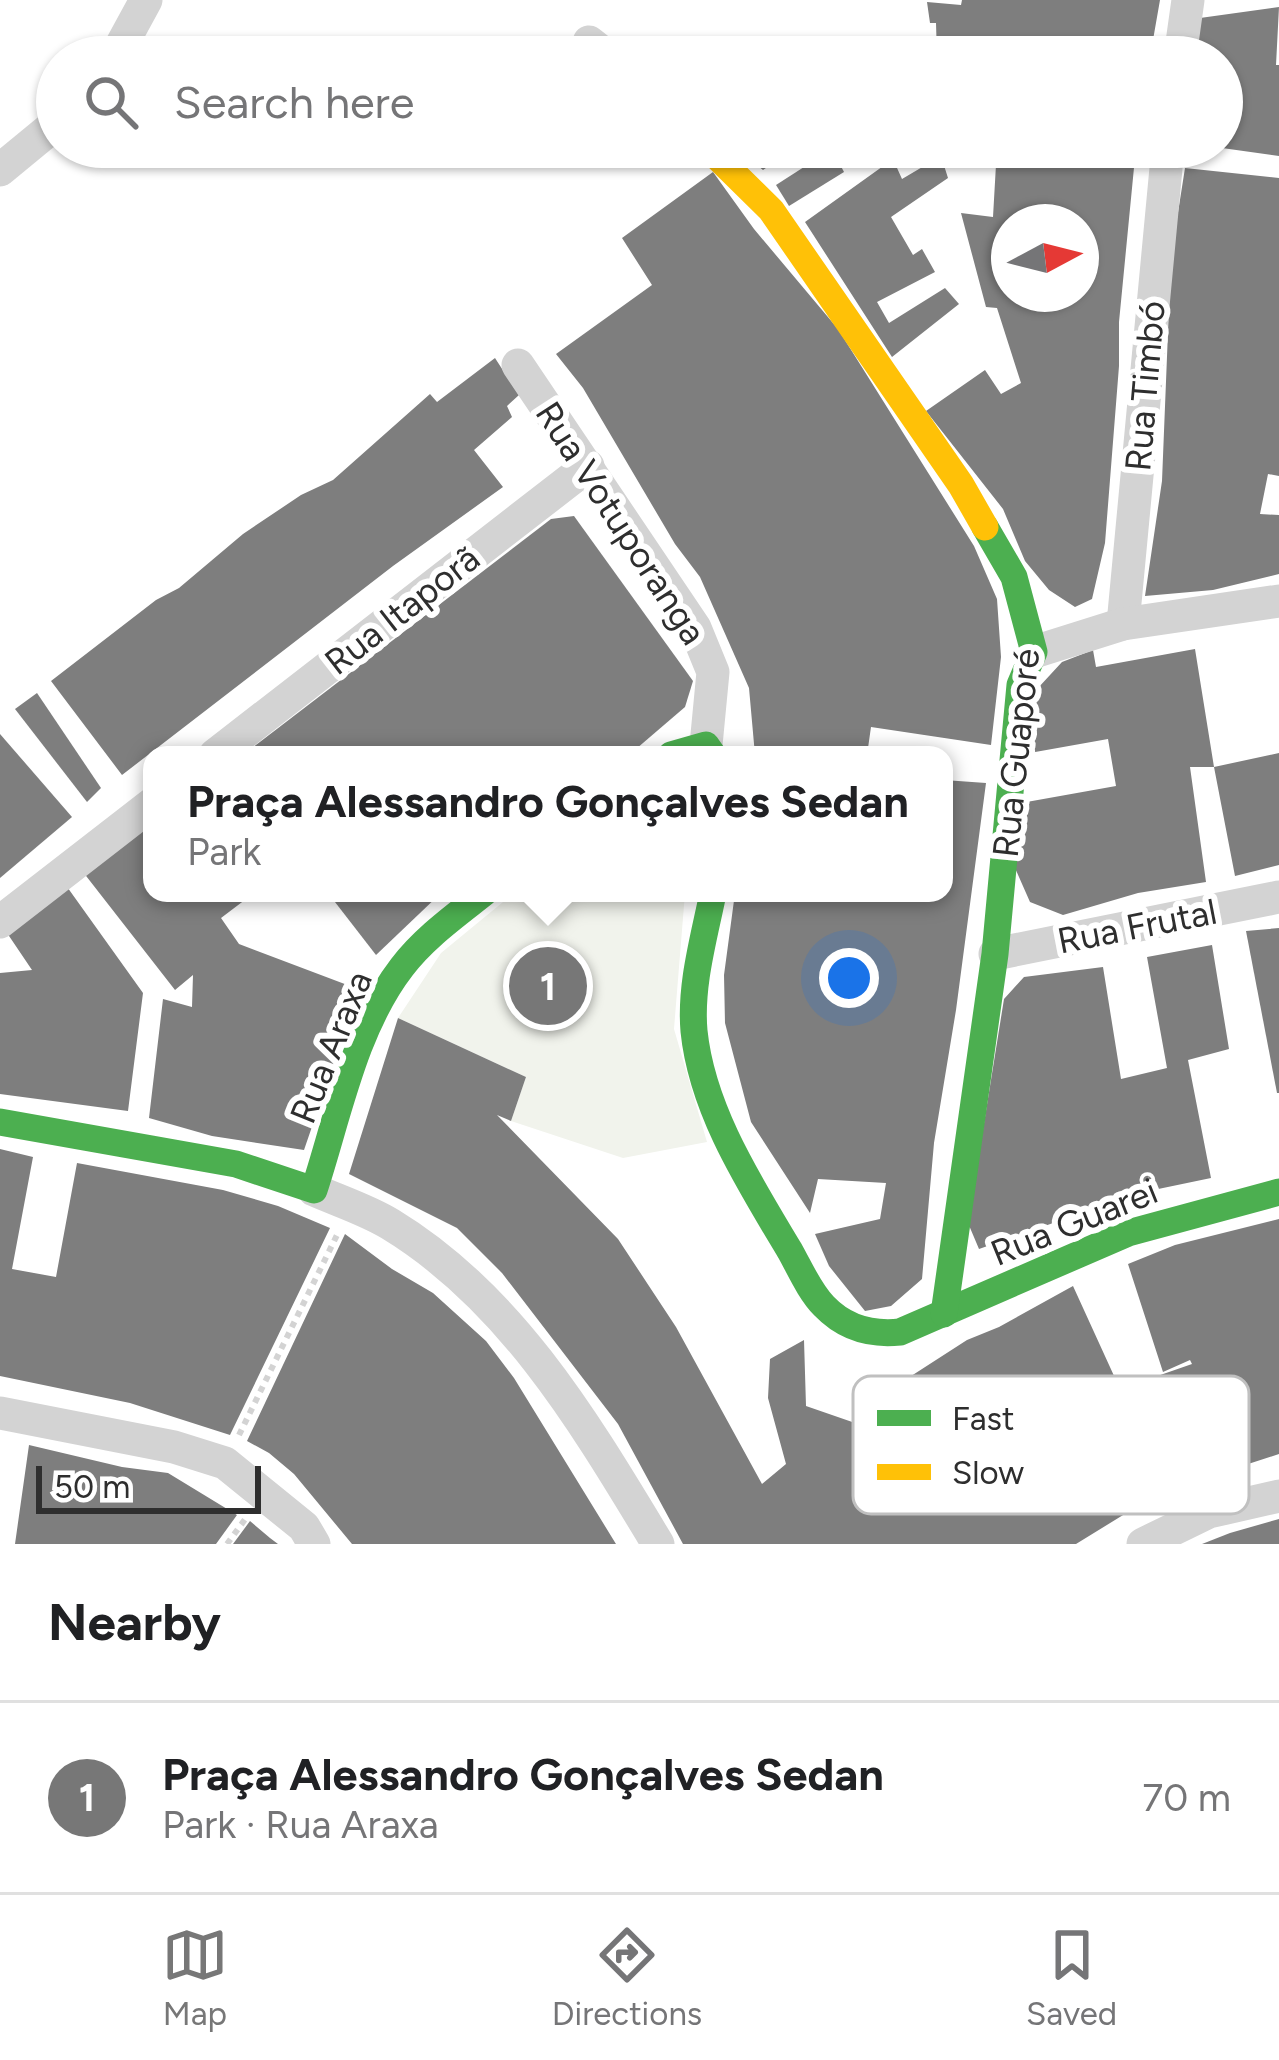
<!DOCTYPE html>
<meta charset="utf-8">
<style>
:root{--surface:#fff;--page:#f2f2f2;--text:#202124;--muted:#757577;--line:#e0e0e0;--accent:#777}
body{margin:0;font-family:Figtree,sans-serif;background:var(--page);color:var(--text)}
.compass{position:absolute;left:991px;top:204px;width:108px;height:108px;border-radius:50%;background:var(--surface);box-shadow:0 3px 9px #0004;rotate:83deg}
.scale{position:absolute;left:36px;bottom:30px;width:225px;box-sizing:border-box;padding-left:12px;border:6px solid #2e2e2e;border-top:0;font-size:33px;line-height:42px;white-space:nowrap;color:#2e2e2e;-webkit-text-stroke:9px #fff;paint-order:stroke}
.you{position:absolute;left:849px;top:978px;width:42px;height:42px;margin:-30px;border:9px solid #fff;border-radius:50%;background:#1a73e8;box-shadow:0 0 0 18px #1a73e833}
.badge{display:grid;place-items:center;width:78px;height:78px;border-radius:50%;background:var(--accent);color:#fff;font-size:39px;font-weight:700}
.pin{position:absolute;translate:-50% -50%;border:6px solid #fff;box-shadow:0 3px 12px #0006}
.popup{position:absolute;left:143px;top:746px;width:810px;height:156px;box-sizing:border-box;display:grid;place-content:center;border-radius:24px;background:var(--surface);filter:drop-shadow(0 3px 9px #0005);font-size:39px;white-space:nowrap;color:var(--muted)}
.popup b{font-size:45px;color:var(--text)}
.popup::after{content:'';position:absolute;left:50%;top:100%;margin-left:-24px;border:24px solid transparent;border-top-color:var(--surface)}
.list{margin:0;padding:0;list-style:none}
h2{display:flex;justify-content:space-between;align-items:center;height:156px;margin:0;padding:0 48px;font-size:51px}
h2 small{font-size:39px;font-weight:400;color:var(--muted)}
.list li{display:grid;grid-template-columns:78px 1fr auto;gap:36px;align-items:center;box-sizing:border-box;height:192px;padding:0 48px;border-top:3px solid var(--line)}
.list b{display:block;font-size:45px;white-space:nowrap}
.list p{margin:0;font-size:39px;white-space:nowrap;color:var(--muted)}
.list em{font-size:39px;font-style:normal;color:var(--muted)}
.icon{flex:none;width:66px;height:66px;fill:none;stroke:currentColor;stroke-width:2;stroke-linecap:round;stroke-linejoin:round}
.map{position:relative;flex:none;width:1279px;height:1544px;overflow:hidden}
.search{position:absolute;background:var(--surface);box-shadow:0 3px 9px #0004;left:36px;right:36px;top:36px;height:132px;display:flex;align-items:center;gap:30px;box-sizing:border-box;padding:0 42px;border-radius:66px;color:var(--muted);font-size:45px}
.sheet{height:348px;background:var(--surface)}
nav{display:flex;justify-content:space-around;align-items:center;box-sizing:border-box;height:168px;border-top:3px solid var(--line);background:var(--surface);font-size:33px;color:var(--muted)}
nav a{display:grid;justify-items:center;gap:6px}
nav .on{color:var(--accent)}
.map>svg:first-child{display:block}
.green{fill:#f1f3ec}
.building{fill:#7e7e7e;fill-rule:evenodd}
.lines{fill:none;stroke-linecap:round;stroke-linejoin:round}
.path{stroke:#d3d3d3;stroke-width:6;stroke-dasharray:6 6;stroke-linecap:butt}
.street{stroke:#d3d3d3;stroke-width:33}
.fast{stroke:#4caf50;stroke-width:27}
.slow{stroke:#ffc107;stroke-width:27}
.labels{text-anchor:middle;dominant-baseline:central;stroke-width:12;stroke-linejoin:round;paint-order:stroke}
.street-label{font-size:36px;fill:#2e2e2e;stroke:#fff}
.key{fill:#fff;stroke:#c0c0c0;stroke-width:3}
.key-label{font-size:33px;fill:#2e2e2e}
</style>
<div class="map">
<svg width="1279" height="1544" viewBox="0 0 1279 1544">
<rect width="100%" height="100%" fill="#fff"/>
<path class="green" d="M514 893H685L674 1029 707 1142 623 1158 511 1121 526 1077 398 1018 441 953Z"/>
<g class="building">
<path d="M962 0H1160L1150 57H937L936 23H930L927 2 961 5Z"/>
<path d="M1279 7 1276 65H1279V156L1222 148V57H1194L1200 18Z"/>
<path d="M748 147H796L763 170 741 152Z"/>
<path d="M997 147H1136L1119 322V366L1105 543 1092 599 1075 607 1049 590 1025 561 1003 509 926 411 985 370 1001 394 1021 383 997 308 986 307 961 213 993 217ZM1009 222H1081V294H1009Z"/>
<path d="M832 149 844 172 789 206 776 185Z"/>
<path d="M941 156 948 178 891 217 913 255 922 249 935 272 877 302 889 323 945 288 959 304 892 357 805 222 893 159 902 179Z"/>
<path d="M1185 168 1279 178V476L1268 474 1260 514 1279 515V574L1213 590 1145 596 1162 481 1171 257Z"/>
<path d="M713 172 754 229 838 329 974 546 997 599 1001 657 991 745 871 727 867 755H755L749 688 700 577 675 544 583 388 556 354 652 285 622 238Z"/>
<path d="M495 358 519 395 507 406 512 417 474 450 503 487 393 566 122 775 51 681 156 600 179 588 243 534 301 495 333 480 430 394 437 402Z"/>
<path d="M574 516 693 681 685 707 629 755H243L551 519Z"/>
<path d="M1195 649 1214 767 1279 753V865L1235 876 1214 767H1190L1206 882 1138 893 1063 915 1030 902 1015 868 1021 803 1116 786 1108 739 1024 754 1038 688 1062 662 1093 650 1096 667Z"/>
<path d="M37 693 101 788 87 802 15 709Z"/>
<path d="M0 734 72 817 0 878Z"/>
<path d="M944 780 986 783 956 1010 934 1143 922 1279 891 1306 865 1311 829 1266 815 1234 880 1219 886 1183 818 1179 810 1213 751 1122 725 1023 724 975 735 893H944Z"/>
<path d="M152 821V893H254L221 918 239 944 350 986 341 1042 304 1150 212 1136 149 1118 163 999 192 1007 193 975 175 990 83 872Z"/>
<path d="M65 884 143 993 128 1111 0 1094V973L32 970 5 930Z"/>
<path d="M328 893H441L376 955Z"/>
<path d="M1279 928V1093H1277L1246 931Z"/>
<path d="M1212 945 1229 1049 1188 1060 1211 1178 1139 1193 979 1249 968 1223 1004 999 1024 977 1103 967 1121 1079 1167 1068 1147 957Z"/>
<path d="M398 1018 526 1077 511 1121 497 1115 618 1239 676 1327 762 1484 786 1464 768 1398 770 1359 804 1340 806 1406 858 1424 891 1389 967 1340 999 1327 1073 1286 1120 1389 1192 1364 1190 1360 1163 1372 1128 1264 1175 1245 1279 1219V1454L1202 1479 1141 1504 1076 1544H683L618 1424 502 1273 457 1228 349 1174Z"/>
<path d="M0 1149 33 1157 12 1269 56 1277 77 1163 223 1190 278 1206 330 1228 230 1435 130 1403 0 1376Z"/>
<path d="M345 1234 392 1269 433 1293 486 1341 514 1378 616 1544H352L294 1474 269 1453 247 1441Z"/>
<path d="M29 1445 122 1467 168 1473 237 1515 216 1544H15Z"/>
<path d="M1279 1519V1544H1202L1230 1533Z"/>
<path d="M250 1521 270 1538 278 1544H233Z"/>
</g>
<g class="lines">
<g class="path">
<path d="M239 1435 339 1231"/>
<path d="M227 1544 246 1518"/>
</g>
<g class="street">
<path d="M589 42 608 57"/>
<path d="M115 57 146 0"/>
<path d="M1180 57 1188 0"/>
<path d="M0 170 57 123"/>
<path d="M518 365 695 628 713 672 706 745"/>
<path d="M1123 624 1168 147"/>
<path d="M1034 652 1123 624 1279 601"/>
<path d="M215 755 588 466"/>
<path d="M0 922 152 804"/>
<path d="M995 954 1279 897"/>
<path d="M314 1190C339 1201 367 1210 390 1224 512 1298 586 1425 658 1544"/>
<path d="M0 1413 174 1447 225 1463 304 1527 314 1544"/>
<path d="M1143 1544 1209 1512 1279 1496"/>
</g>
<g class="fast">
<path d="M671 755 706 745 713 755"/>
<path d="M713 893C704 938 690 985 694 1031 702 1110 750 1184 790 1251 800 1269 810 1292 824 1306 845 1328 871 1335 900 1332L1128 1233 1279 1192"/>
<path d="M0 1122 236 1164 314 1190C338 1117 354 1029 402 967 424 938 455 916 484 893"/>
<path d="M944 1314 995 954 1020 685 1034 652 1014 577 985 527"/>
</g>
<path class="slow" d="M707 147 771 210 961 485 985 527"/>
</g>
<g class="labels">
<g class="street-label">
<text transform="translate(1145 386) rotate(-85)">Rua Timbó</text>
<text transform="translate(621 523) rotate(57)">Rua Votuporanga</text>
<text transform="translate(402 610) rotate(-38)">Rua Itaporã</text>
<text transform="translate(1016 753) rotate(-84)">Rua Guaporé</text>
<text transform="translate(1137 926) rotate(-11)">Rua Frutal</text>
<text transform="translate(331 1047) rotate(-68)">Rua Araxa</text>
<text transform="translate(1074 1222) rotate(-22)">Rua Guarei</text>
</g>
</g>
<rect x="853" y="1376" width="396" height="138" rx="18" class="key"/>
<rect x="877" y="1410" width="54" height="16" fill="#4caf50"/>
<rect x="877" y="1464" width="54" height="16" fill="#ffc107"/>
<g class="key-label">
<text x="952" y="1430">Fast</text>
<text x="952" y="1484">Slow</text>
</g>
</svg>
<svg class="compass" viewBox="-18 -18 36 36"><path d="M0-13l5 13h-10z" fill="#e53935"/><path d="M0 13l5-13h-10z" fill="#757577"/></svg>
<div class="scale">50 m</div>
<div class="you"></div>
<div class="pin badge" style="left:548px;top:986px">1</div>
<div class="popup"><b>Praça Alessandro Gonçalves Sedan</b>Park</div>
<div class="search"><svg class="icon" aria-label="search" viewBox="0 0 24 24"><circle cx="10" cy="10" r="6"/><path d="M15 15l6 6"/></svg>Search here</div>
</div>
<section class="sheet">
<h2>Nearby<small></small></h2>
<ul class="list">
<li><span class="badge">1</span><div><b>Praça Alessandro Gonçalves Sedan</b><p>Park · Rua Araxa</p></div><em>70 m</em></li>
</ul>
</section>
<nav>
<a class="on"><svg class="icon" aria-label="map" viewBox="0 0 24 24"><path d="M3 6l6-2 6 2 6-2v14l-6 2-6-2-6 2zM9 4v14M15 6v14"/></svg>Map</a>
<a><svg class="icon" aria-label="directions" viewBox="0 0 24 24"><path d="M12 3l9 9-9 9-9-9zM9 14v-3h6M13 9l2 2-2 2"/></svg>Directions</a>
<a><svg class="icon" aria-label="saved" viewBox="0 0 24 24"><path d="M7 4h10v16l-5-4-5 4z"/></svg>Saved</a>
</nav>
